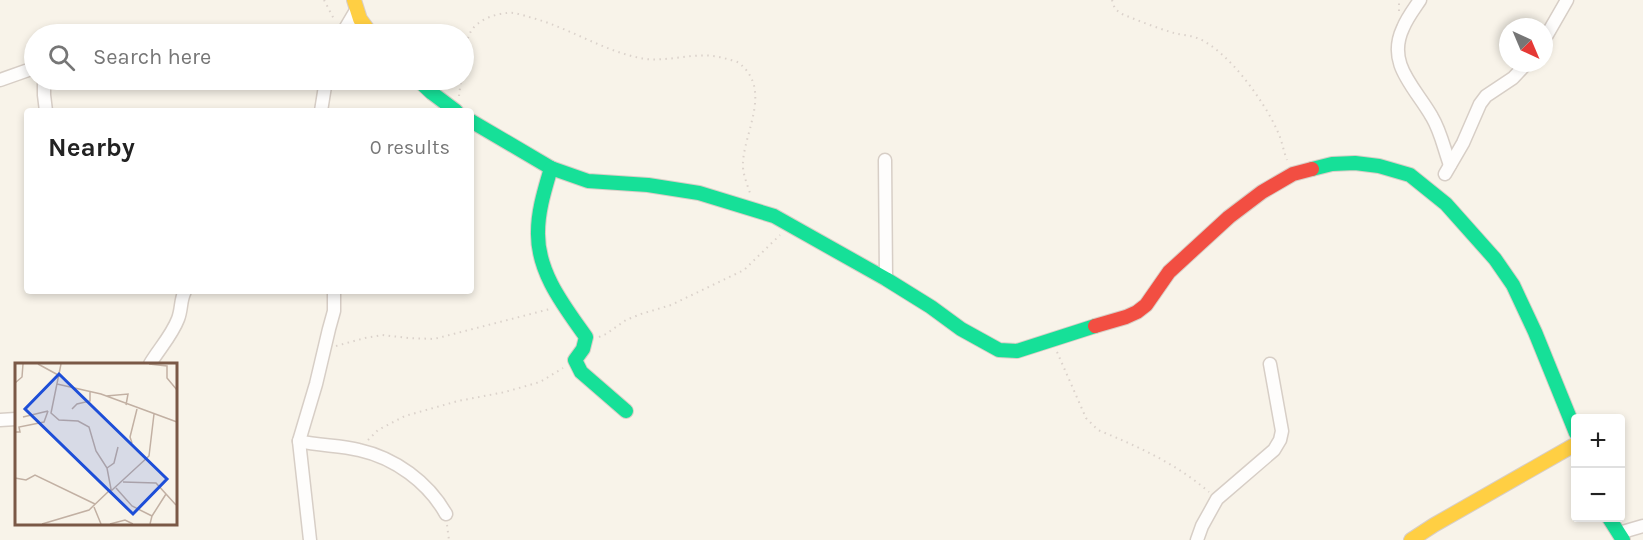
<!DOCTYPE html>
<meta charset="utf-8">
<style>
:root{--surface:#fff;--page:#f6f6f6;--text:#222;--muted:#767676;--line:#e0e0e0}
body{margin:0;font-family:Karla,sans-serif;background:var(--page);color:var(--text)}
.controls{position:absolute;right:18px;bottom:18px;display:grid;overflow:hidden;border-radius:6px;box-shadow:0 3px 9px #0003}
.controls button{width:54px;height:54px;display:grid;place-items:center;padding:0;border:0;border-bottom:2px solid var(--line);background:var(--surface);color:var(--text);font:30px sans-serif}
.compass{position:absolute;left:1499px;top:18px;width:54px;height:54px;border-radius:50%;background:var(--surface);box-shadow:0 3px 9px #0003;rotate:136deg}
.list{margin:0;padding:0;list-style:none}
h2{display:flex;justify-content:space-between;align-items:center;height:78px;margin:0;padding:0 24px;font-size:26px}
h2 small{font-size:20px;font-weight:400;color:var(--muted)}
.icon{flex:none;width:33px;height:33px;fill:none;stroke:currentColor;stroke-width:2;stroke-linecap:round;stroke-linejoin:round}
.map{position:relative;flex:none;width:1643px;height:540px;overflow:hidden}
.search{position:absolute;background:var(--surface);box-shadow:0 3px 9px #0003;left:24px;top:24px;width:450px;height:66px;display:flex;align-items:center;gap:15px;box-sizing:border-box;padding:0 21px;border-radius:33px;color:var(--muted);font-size:22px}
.panel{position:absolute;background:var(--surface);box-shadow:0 3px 9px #0003;left:24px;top:108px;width:450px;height:186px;border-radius:6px}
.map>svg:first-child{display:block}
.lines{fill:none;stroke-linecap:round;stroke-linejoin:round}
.street-casing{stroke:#d7cec6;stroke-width:15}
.fast-casing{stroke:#d8cec6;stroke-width:16}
.slow-casing{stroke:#d8cec6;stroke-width:16}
.jam-casing{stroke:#d8cec6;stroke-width:16}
.path{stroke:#dbd2cb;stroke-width:2;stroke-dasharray:1.5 4.5;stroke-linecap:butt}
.street{stroke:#fefdfc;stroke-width:12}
.fast{stroke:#16e098;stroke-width:14}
.slow{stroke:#ffcf43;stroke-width:14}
.jam{stroke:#f24e42;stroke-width:14}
.inset-road{fill:none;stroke:#c2b0a3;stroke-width:1.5}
.view{fill:#1d4ed8;fill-opacity:0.15;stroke:#1d4ed8;stroke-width:3}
.inset-edge{fill:none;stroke:#7a5846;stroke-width:3}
</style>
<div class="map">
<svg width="1643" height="540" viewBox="0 0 1643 540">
<rect width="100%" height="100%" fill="#f8f3e9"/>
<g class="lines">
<defs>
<g id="street">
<path d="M1420 0C1414 9 1407 18 1403 28 1386 64 1415 87 1432 117 1441 132 1444 149 1450 165"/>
<path d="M342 34 355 12"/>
<path d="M1544 40 1567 0"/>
<path d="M0 80 34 68"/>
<path d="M44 80V95L46 111"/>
<path d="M321 111 326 80"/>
<path d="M885 160 886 279"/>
<path d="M1445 174 1463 143 1480 104 1486 96 1513 78 1527 63"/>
<path d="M150 364C159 349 172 335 178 319 182 309 180 300 185 291"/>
<path d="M0 420 16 419"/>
<path d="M299 441C319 446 340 445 359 450 395 458 428 482 446 514"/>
<path d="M1619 533 1643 526"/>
<path d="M310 540 299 441 316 384 329 329 334 311V291"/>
<path d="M1197 540 1202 526 1217 499 1274 450 1280 440 1282 431 1270 364"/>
</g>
<g id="fast">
<path d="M418 80 432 93 456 111"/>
<path d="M471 121 551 168 588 181 648 185 699 193 774 216 886 279 931 307 961 329 999 350 1017 351 1095 326"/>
<path d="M551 168C545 189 538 210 538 232 537 272 564 306 586 337L583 349 575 360 581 372 626 411"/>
<path d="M1312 169 1332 164 1355 163 1379 166 1410 175 1446 204 1495 259 1513 285 1535 332 1576 433"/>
<path d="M1609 518 1623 540"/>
</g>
<g id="slow">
<path d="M354 0 360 19 371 34"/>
<path d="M1411 540 1434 525 1576 444"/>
</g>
<path id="jam" d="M1095 326 1126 317 1137 312 1146 305 1169 272 1229 217 1262 192 1293 174 1312 169"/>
</defs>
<use href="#street" class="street-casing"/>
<use href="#fast" class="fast-casing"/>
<use href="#slow" class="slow-casing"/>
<use href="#jam" class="jam-casing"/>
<g class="path">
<path d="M324 0 335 21"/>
<path d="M1112 0 1115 9 1122 14C1139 21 1157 28 1174 33 1181 35 1189 35 1197 38 1227 49 1264 101 1277 130 1282 140 1283 150 1287 160"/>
<path d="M1399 11V0"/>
<path d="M464 62C465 52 466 40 471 31 478 20 494 14 507 13 514 12 522 15 529 17 568 27 601 50 640 58 668 64 697 49 727 59 731 60 736 61 739 63 772 89 745 130 743 162 742 172 747 184 750 193"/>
<path d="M459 96 461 80"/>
<path d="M599 337 606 334 626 320 641 314 671 305 744 270 780 235"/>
<path d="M336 346 365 338 382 335 409 338 434 339 550 309"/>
<path d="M1057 352 1086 418 1098 430C1139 447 1175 463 1209 492"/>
<path d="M368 440 378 430 405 416 458 401 505 392 540 382 563 368"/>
<path d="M447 525 449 540"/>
</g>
<use href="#street" class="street"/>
<use href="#fast" class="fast"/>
<use href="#slow" class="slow"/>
<use href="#jam" class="jam"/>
</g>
<g transform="translate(15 363)">
<rect width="162" height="162" fill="#f8f3e9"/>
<path class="inset-road" d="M23 1 45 13M134 1 152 3V15L162 27M0 20 7 14 8 1M42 21 86 31 162 59M91 33 113 31 111 42M57 46 62 41 75 38V29M8 54 33 48M0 69H5L4 64 29 59 33 48M117 80 115 74 122 46M92 105 99 100 103 84M0 115 11 117 20 112 80 141M108 119 141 120 161 142M101 125 117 143 137 153 135 161M96 128 134 93 139 51M79 144 86 161M137 153 151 131M27 161 74 147 96 126 92 105 81 88 74 64 63 58 44 57 36 50 46 1M95 161 110 157 118 161"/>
<path class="view" d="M44 11 152 116 118 151 10 46Z"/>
<rect width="162" height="162" class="inset-edge"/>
</g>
</svg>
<div class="controls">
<button>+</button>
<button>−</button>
</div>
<svg class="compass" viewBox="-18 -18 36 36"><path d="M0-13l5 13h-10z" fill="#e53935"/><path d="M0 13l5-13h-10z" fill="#767676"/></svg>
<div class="search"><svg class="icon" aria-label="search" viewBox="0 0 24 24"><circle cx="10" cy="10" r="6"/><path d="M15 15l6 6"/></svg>Search here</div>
<section class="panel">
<h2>Nearby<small>0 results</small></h2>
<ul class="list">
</ul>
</section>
</div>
